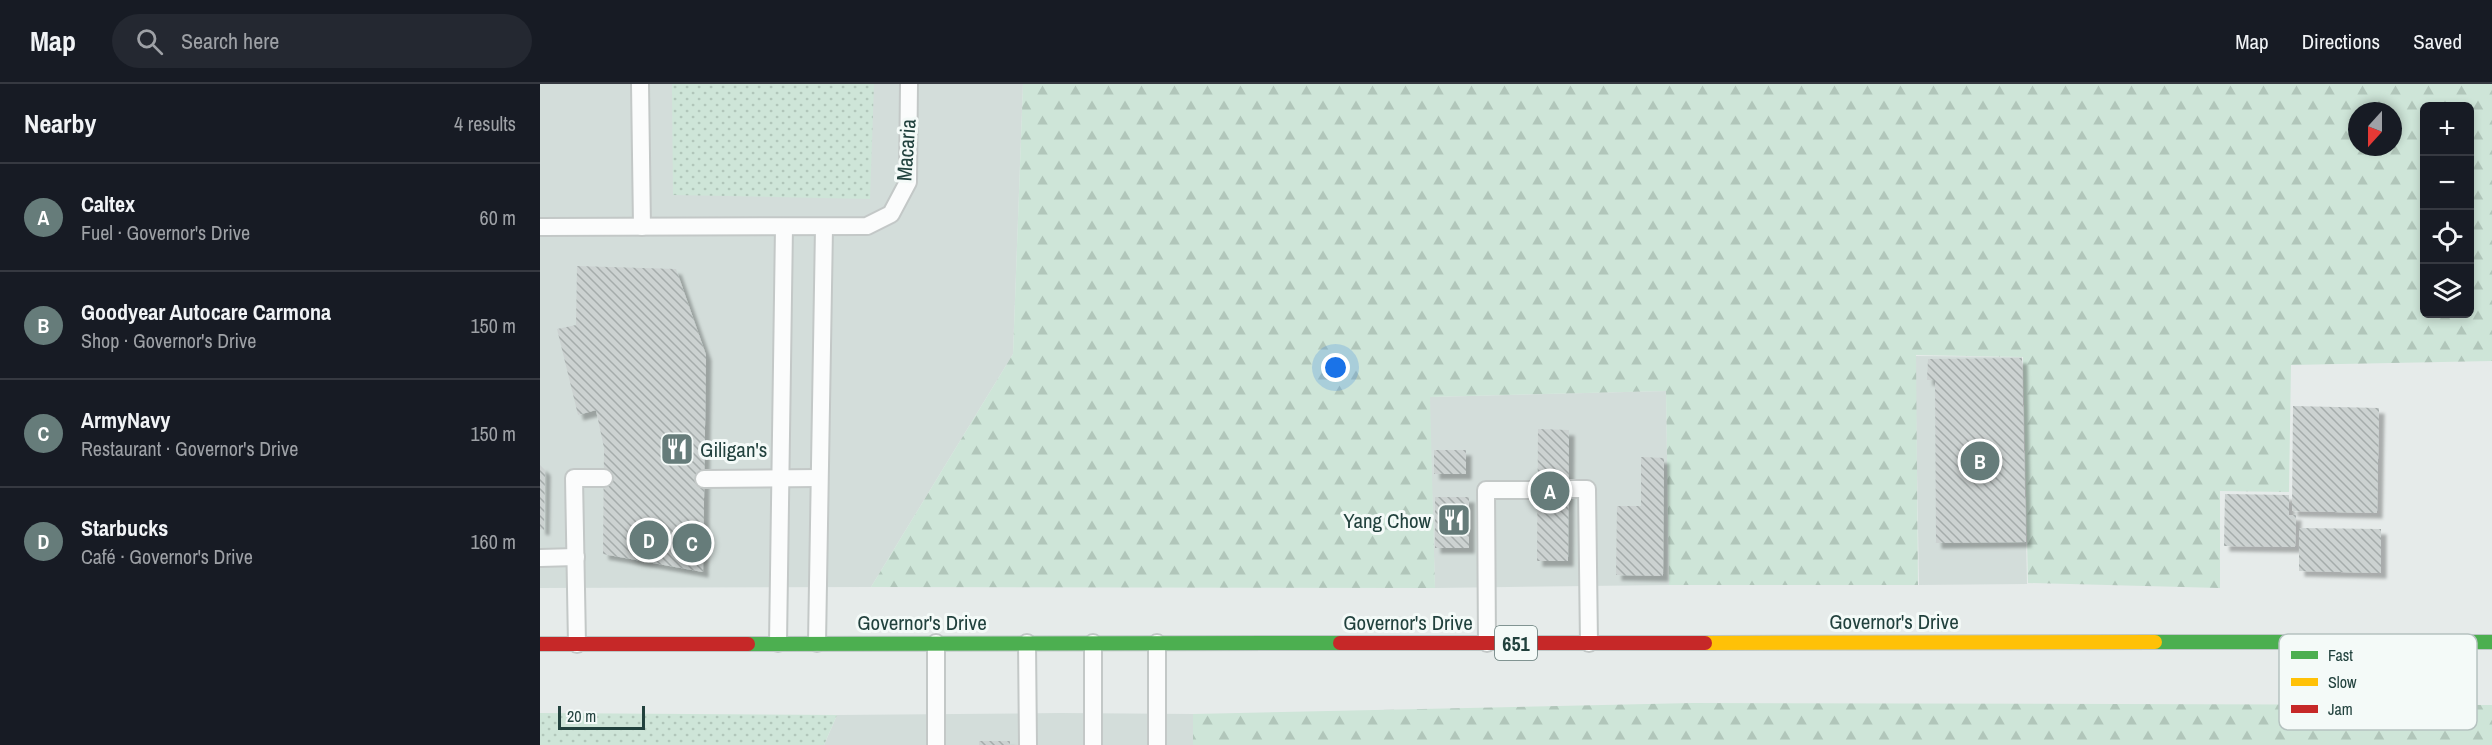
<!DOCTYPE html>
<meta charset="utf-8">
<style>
:root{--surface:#171b24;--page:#242831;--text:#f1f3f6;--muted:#9ea1a6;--line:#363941;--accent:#667c7a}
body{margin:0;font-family:"Archivo Narrow",sans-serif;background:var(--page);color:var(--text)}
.controls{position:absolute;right:18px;top:18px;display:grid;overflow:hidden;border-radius:9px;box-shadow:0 3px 9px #0003}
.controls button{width:54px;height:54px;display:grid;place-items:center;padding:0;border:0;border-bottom:2px solid var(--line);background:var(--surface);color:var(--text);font:30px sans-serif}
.compass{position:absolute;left:1808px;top:18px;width:54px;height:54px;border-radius:50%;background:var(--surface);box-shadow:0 3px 9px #0003;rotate:201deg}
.scale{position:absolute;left:18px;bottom:15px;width:87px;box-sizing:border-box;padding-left:6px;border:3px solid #21413d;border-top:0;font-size:16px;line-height:21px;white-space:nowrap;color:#21413d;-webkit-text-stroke:4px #f4faf8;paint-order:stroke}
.you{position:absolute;left:796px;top:284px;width:21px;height:21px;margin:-15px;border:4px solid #fff;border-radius:50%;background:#1a73e8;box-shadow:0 0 0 9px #1a73e833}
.badge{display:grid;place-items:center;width:39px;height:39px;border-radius:50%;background:var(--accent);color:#fff;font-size:20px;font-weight:700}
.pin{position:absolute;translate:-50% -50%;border:3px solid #fff;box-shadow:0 2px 6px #0006}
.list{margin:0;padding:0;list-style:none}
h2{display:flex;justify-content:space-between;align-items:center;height:78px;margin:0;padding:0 24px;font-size:26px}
h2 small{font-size:20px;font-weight:400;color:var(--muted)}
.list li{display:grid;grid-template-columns:39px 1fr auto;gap:18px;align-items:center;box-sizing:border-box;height:108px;padding:0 24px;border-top:2px solid var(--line)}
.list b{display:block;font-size:22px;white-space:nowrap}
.list p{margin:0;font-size:20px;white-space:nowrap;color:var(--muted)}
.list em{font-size:20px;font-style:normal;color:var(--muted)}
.icon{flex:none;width:33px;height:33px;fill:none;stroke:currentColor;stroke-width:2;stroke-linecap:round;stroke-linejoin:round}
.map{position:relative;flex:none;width:1952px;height:661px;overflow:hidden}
header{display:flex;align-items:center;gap:36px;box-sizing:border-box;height:84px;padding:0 30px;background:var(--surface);border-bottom:2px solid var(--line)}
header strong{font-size:28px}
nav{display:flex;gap:33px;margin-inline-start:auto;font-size:21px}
.search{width:420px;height:54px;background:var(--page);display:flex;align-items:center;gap:15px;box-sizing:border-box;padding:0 21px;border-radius:33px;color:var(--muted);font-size:22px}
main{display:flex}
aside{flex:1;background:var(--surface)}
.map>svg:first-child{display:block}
.built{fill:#d3ddda}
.grass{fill:url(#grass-dots)}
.forest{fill:url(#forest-firs);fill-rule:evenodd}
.building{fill:url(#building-back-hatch);filter:url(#shadow)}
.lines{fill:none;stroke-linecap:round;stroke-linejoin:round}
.lane-casing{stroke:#c3c8c7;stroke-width:20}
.fast-casing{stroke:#bdc7c6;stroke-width:16}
.slow-casing{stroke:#bdc7c6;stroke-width:16}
.jam-casing{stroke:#bdc7c6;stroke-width:16}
.lane{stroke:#fbfcfc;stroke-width:16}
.fast{stroke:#4caf50;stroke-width:14}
.slow{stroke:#ffc107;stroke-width:14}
.jam{stroke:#c62828;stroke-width:14}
.labels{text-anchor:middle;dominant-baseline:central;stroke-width:6;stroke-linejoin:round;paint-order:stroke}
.shield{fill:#f4faf8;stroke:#607875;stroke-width:1.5}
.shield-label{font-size:20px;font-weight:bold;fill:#21413d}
.street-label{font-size:21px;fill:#21413d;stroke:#f4faf8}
.poi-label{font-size:21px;fill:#21413d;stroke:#f4faf8;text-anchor:start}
.key{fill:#f4faf8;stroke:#b5c2c0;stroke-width:1.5}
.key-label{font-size:16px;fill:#21413d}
</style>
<header>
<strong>Map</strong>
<div class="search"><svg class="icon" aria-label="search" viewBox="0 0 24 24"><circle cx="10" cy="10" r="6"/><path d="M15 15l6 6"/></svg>Search here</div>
<nav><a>Map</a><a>Directions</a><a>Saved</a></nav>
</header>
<main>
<aside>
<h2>Nearby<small>4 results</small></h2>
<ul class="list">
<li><span class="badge">A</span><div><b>Caltex</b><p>Fuel · Governor's Drive</p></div><em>60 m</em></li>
<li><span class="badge">B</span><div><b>Goodyear Autocare Carmona</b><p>Shop · Governor's Drive</p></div><em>150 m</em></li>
<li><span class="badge">C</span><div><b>ArmyNavy</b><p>Restaurant · Governor's Drive</p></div><em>150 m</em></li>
<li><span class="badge">D</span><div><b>Starbucks</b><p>Café · Governor's Drive</p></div><em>160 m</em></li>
</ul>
</aside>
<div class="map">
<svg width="1952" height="661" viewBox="0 0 1952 661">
<defs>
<pattern id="grass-dots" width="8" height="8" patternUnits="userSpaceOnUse" patternTransform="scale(1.5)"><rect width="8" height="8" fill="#cee5d8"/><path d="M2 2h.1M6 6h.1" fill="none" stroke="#b1c6ba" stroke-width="1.8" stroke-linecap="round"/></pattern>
<pattern id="forest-firs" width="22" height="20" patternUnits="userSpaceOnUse" patternTransform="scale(1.5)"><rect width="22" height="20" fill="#cee5d8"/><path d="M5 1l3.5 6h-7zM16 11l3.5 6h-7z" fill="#b1c6ba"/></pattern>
<pattern id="building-back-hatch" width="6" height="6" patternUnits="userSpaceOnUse" patternTransform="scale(1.5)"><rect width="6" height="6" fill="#ccd2d1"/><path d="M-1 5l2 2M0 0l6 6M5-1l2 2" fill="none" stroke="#a5acab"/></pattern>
<filter id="shadow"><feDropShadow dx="5.5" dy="5.5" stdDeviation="1.5" flood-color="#0004"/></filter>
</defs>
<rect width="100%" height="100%" fill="#e6ebea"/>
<g class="built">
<path d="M0 0H483L473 270 331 503 0 504Z"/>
<path d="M1375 272 1482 273 1487 500 1379 501Z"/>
<path d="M1126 307 1129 501 895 504 889 313Z"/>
<path d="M520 629 653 630V661H284L297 631Z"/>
</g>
<g class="grass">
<path d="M132 0H334L330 115 133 111Z"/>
<path d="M0 629 297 631 284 661H0Z"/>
</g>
<g class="forest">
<path d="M483 0H1952V277L1751 281 1749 408 1680 407V504L1488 499 1483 273 1376 271 1378 501H1129L1126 307 890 313 895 504 331 503 473 270ZM1884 22H1930V230H1884ZM1817 27H1853V63H1817Z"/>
<path d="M1152 619 1952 621V661H653V630Z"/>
</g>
<g class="building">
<path d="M37 182 136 185 166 271 163 488 63 470 64 364 56 326 38 331 17 245 36 241Z"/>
<path d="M1482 274 1486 458 1396 459 1395 296H1387L1388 275Z"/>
<path d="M1753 322 1839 324 1837 429 1752 427Z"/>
<path d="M998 345 1029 346 1028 477H997Z"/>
<rect x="894" y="366" width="32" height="24"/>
<path d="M1101 373 1124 374 1123 492 1076 491 1077 422H1101Z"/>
<path d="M0 381 5 386 4 446 0 445Z"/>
<path d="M1685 410 1749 411V431H1756L1755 463 1684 462Z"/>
<rect x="895" y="413" width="34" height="51"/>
<path d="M1759 444 1841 445V489L1759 487Z"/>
<rect x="439" y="657" width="31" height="4"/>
</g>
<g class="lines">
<defs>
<g id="lane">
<path d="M100 0 102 143"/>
<path d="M0 143 327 142 351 130 368 98 369 0"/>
<path d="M164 395 279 394"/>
<path d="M1029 405H1047L1049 559"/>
<path d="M0 474 36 473"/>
<path d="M238 559 244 143"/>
<path d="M277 559 284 144"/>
<path d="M396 559V661"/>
<path d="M487 559 488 661"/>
<path d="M553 559V661"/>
<path d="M617 559V661"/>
<path d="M947 559 946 406H998"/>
<path d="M37 560 34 394H64"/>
</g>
<g id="fast">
<path d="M1615 558H1952"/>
<path d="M208 560 800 559"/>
</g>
<path id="slow" d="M1165 559 1615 558"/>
<g id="jam">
<path d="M800 559H1165"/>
<path d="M0 560H208"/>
</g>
</defs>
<use href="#lane" class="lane-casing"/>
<use href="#fast" class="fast-casing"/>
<use href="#slow" class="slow-casing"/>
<use href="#jam" class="jam-casing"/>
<use href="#lane" class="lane"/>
<use href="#fast" class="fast"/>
<use href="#slow" class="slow"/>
<use href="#jam" class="jam"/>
</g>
<defs>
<symbol id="restaurant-square" viewBox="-11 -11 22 22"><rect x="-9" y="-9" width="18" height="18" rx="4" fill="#667c7a" stroke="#f4faf8"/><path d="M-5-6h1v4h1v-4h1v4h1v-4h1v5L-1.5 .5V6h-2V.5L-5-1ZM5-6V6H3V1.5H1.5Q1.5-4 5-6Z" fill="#fff"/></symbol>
</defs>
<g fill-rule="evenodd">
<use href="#restaurant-square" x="118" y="346" width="38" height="38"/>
<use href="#restaurant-square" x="895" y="417" width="38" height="38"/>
</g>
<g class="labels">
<rect class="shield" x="955" y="542" width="42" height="34" rx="4.5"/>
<g class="shield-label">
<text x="976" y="559">651</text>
</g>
<g class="street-label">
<text transform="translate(366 66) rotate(-86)">Macaria</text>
<text x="1354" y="537">Governor's Drive</text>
<text x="382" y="538">Governor's Drive</text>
<text x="868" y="538">Governor's Drive</text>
</g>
<g class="poi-label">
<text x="160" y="365">Giligan's</text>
<text x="891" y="436" text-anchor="end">Yang Chow</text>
</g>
</g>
<rect x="1739" y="550" width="198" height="96" rx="9" class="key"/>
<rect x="1751" y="567" width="27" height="8" fill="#4caf50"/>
<rect x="1751" y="594" width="27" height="8" fill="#ffc107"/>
<rect x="1751" y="621" width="27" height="8" fill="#c62828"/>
<g class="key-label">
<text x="1788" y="577">Fast</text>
<text x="1788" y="604">Slow</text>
<text x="1788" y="631">Jam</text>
</g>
</svg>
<div class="controls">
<button>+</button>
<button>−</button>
<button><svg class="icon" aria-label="locate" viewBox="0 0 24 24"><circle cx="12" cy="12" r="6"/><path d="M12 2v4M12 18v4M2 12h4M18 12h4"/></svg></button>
<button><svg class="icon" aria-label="layers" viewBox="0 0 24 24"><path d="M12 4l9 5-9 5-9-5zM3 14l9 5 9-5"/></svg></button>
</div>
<svg class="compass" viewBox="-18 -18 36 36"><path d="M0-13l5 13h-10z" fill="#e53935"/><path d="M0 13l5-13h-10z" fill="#9ea1a6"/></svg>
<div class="scale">20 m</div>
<div class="you"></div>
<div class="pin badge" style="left:1010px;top:407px">A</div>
<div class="pin badge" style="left:1440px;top:377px">B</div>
<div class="pin badge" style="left:152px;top:459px">C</div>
<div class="pin badge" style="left:109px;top:456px">D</div>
</div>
</main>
